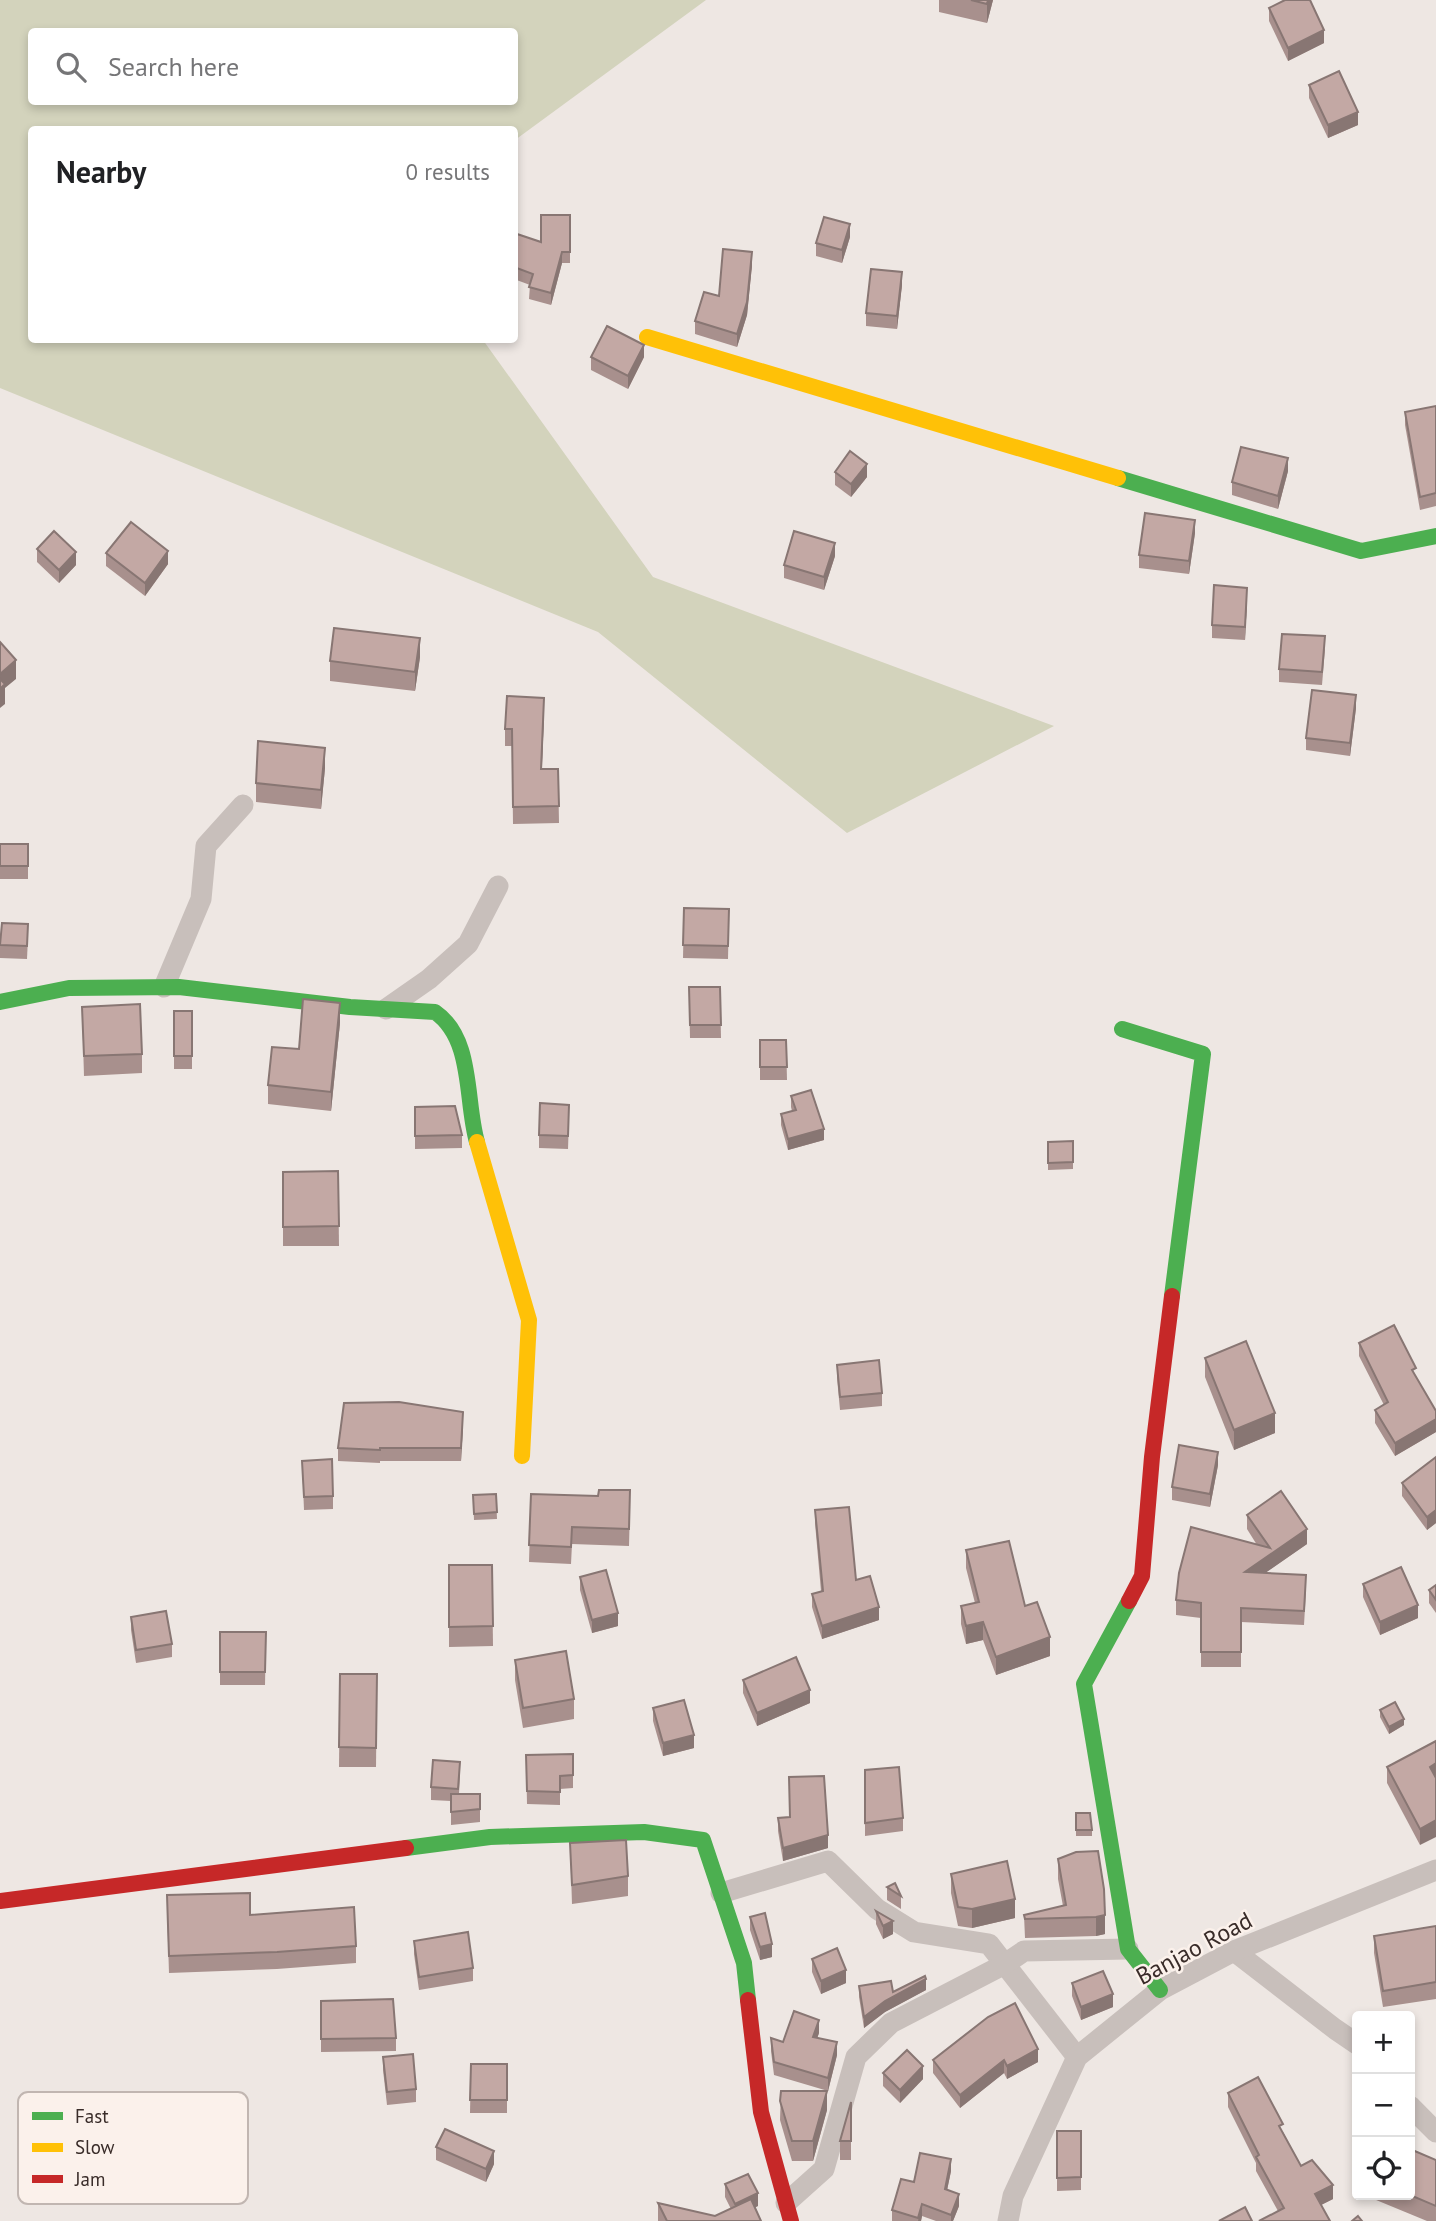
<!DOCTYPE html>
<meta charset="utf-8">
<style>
:root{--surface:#fff;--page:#f6f6f6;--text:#202124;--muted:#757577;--line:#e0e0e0}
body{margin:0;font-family:"PT Sans",sans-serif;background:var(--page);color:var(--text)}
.controls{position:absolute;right:21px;bottom:21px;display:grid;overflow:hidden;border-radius:7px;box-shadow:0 4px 10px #0003}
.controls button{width:63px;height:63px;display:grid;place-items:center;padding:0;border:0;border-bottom:2px solid var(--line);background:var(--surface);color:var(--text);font:35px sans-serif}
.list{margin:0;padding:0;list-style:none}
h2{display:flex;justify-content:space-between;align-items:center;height:91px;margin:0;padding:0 28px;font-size:30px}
h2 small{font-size:23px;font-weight:400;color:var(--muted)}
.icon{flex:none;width:38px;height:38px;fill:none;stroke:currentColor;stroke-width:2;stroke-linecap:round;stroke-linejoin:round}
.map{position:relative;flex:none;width:1436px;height:2221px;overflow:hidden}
.search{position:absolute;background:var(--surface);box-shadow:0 4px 10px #0003;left:28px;top:28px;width:490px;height:77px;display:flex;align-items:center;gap:18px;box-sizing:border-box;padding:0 24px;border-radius:7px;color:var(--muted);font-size:26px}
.panel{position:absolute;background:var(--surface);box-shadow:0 4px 10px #0003;left:28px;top:126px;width:490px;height:217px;border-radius:7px}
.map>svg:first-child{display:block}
.green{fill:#d3d3bc;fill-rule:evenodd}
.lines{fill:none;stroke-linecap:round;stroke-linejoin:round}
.street{stroke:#c8bfbb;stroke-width:21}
.fast{stroke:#4caf50;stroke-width:16}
.slow{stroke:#ffc107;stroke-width:16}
.jam{stroke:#c62828;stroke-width:16}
.wall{fill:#a8908d}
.shaded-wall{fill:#887673}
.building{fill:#c3a8a4;stroke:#887673;stroke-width:2}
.labels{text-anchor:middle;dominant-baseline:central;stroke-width:5;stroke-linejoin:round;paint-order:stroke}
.street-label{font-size:24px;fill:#392c29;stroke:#fbf1eb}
.key{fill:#fbf1eb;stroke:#c1b6b1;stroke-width:2}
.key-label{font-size:19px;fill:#392c29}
</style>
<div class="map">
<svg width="1436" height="2221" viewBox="0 0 1436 2221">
<rect width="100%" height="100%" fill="#eee7e3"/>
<path class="green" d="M0 0H706L515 140 514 130H32V340H483L653 577 1054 726 847 833 598 632 0 388ZM32 32H514V102H32Z"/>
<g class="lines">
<g class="street">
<path d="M164 987 201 899 206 846 243 805"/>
<path d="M386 1009 429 979 468 944 498 886"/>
<path d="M721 1893 828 1861 877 1909 914 1932 989 1944 1077 2057"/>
<path d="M1234 1951 1335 2029 1357 2044"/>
<path d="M1410 2106 1436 2132"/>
<path d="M786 2203 824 2169 856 2057 891 2023 1005 1964 1024 1951 1128 1949"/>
<path d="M1008 2221 1013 2196 1077 2057 1160 1990 1234 1951 1436 1870"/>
</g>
<g class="fast">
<path d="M1118 478 1361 551 1436 536"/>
<path d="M0 1002 69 988 179 987 350 1007 435 1012C474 1039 465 1101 477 1142"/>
<path d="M1122 1029 1203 1054 1172 1296"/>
<path d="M1129 1601 1084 1684 1128 1949 1160 1990"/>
<path d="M406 1848 490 1837 644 1832 703 1840 744 1963 748 2000"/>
</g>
<g class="slow">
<path d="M647 337 1118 478"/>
<path d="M477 1142 529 1320 522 1456"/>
</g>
<g class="jam">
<path d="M1129 1601 1142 1576 1152 1457 1172 1296"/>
<path d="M0 1901 406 1848"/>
<path d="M748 2000 761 2112 791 2221"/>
</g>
</g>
<g class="wall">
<path d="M939 0H993L987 23 939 12Z"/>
<path d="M1269 8 1324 43 1288 61 1269 21Z"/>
<path d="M1309 85 1358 125 1328 138 1309 98Z"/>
<path d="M570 215V263H562L551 305 529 299 530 285 514 279V233L541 242Z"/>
<path d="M850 237 842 263 816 256V243Z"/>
<path d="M752 265 747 315 737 347 695 334V321L719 296Z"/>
<path d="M902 285 897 329 866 326V313Z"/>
<path d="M591 357H644L628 389 591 370Z"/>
<path d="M1436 406V506L1420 510 1405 425V412Z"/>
<path d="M1288 471 1278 509 1232 495V482Z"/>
<path d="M835 472 867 477 851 497 835 485Z"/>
<path d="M1195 533 1189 574 1139 568V555Z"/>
<path d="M37 549 76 565 59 583 37 562Z"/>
<path d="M106 553 168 564 145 596 106 566Z"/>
<path d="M835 556 824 590 784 578V565Z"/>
<path d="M1247 601 1245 640 1212 638V625Z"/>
<path d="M1325 649 1322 685 1279 682V669Z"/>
<path d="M420 657 415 691 330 681V661Z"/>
<path d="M1356 708 1350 756 1306 750V738Z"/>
<path d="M544 715 542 769H558L559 823 513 824 512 746H505V729Z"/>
<path d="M325 768 321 809 256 802V783Z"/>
<rect x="0" y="844" width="28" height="35"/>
<path d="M684 908 729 909 728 959 683 958Z"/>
<path d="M28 937 27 959 0 958V945Z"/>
<path d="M689 987H720L721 1038H690Z"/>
<path d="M82 1007 142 1054V1073L84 1076Z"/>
<rect x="174" y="1011" width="18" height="58"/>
<path d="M340 1023 331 1111 268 1104V1085L299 1049Z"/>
<path d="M760 1040H786L787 1080H760Z"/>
<path d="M791 1096 824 1140 788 1150 781 1125V1114L792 1111 791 1107Z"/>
<path d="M415 1107 462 1135V1148L415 1149Z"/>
<path d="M569 1118 568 1149 539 1148V1135Z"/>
<path d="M1073 1141V1169L1048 1170V1142Z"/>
<path d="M338 1171 339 1246H283V1172Z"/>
<path d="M1359 1343 1416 1377 1436 1411V1432L1395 1456 1375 1423V1410L1384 1405 1359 1356Z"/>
<path d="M1205 1358 1275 1433 1234 1450 1205 1377Z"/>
<path d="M837 1365 882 1393V1406L840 1410 837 1378Z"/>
<path d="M463 1425 461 1461H380V1463L338 1461V1448Z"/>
<path d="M1436 1457V1523L1427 1530 1402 1496V1483Z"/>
<path d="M302 1461 333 1496V1509L304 1510Z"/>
<path d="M1218 1465 1210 1507 1172 1500V1487Z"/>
<path d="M496 1494 497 1519 474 1520 473 1495Z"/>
<path d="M531 1494 630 1507 629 1546 572 1544 571 1564 529 1562Z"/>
<path d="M815 1510 879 1620 822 1639 812 1607V1594L821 1591 815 1523Z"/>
<path d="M1247 1515 1307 1544 1265 1573 1306 1590 1304 1625 1241 1622V1667H1201V1618L1176 1615V1600L1257 1545 1247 1529Z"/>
<path d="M966 1550 1025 1606 1050 1656 996 1675 983 1640 966 1644 961 1624V1606L975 1603 966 1568Z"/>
<path d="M449 1565H492L493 1646 449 1647Z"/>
<path d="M580 1577 618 1626 592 1633 580 1590Z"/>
<path d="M1363 1584 1418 1618 1380 1635 1363 1597Z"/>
<path d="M1436 1585V1613L1429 1603V1590Z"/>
<path d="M131 1617 172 1644V1657L136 1663 131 1630Z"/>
<path d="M220 1632H266L265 1685H220Z"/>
<path d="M515 1660 574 1699V1719L523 1728 515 1680Z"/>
<path d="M340 1674H377L376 1767H339Z"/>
<path d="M743 1680 810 1703 757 1726 743 1693Z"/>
<path d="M653 1708 694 1748 663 1756 653 1721Z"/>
<path d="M1380 1710 1404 1725 1389 1734 1380 1717Z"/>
<path d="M1436 1741 1420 1845 1387 1783V1767Z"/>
<path d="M573 1754V1788L560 1789V1805L527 1804 526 1755Z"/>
<path d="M865 1770 903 1818V1831L865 1836Z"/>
<path d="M460 1775 459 1794H480V1822L451 1825V1801L431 1800V1787Z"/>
<path d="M1076 1813 1092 1830V1836H1076Z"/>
<path d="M790 1817 828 1848 783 1861 778 1831V1818Z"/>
<path d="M570 1843 628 1876V1896L572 1904Z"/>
<path d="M1076 1852 1105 1934 1096 1936 1025 1938 1024 1915 1063 1906 1058 1879V1859Z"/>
<path d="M951 1874 1015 1918 972 1928 958 1926 951 1893Z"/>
<path d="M887 1887 901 1896V1909L887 1900Z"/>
<path d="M876 1911 893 1934 883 1939 876 1924Z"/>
<path d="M167 1912 250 1915 356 1946V1963L277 1969 169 1973Z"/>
<path d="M750 1917 772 1957 760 1960 750 1930Z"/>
<path d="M1436 1926V1999L1383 2007 1374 1953V1936Z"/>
<path d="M414 1941 473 1968V1981L419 1990 414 1954Z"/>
<path d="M812 1959 846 1983 821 1994 812 1972Z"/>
<path d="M1072 1983 1113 2007 1081 2020 1072 1996Z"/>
<path d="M859 1986 893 1992 926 1990 885 2012 864 2028 859 1997Z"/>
<path d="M321 2001 396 2038V2051L321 2052Z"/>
<path d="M988 2017 1038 2062 1007 2079 1004 2073 960 2108 933 2073V2060Z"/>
<path d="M819 2033 817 2038 837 2055 828 2091 774 2075 771 2051V2038L783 2042Z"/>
<path d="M383 2057 416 2089V2102L387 2105 383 2070Z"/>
<path d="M471 2064H507V2113H470Z"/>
<path d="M883 2073 923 2079 900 2103 883 2086Z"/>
<path d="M781 2091 827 2110 813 2161H792L780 2120Z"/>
<path d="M1228 2093 1283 2132 1301 2166 1333 2199 1321 2205 1278 2211 1256 2171V2163L1228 2107Z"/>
<path d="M851 2102V2160H840V2141Z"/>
<path d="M1057 2131H1081V2190L1057 2191Z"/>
<path d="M436 2147 494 2164 486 2182 436 2160Z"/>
<path d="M1436 2160V2221H1427L1364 2195H1410Z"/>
<path d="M951 2171 947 2190 959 2206 953 2221H936L922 2216 921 2221H892V2210L914 2182Z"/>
<path d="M725 2184 758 2206 755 2207 761 2221H658V2203L715 2216 731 2209 725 2197Z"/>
</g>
<g class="shaded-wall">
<path d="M988 0H993L987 23V4Z"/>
<path d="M1324 30V43L1288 61V48Z"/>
<path d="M1358 112V125L1328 138V125Z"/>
<path d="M850 224V237L842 263V250Z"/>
<path d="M562 252V263L551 305V293Z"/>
<path d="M752 252V265L747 315 737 347V334Z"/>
<path d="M902 272V285L897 329V316Z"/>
<path d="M644 345V357L628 389V376Z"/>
<path d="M1288 458V471L1278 509V496Z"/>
<path d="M867 464V477L851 497V484Z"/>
<path d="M1195 520V533L1189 574V561Z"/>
<path d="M835 543V556L824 590V577Z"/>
<path d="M168 551V564L145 596V583Z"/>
<path d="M76 552V565L59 583V570Z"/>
<path d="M1247 588V601L1245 640V627Z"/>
<path d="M420 638V657L415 691V672Z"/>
<path d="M16 660V679L5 688V704L0 708V674Z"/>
<path d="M1356 695V708L1350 756V743Z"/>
<path d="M544 698V715L541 786V769Z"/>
<path d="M325 748V768L321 809V790Z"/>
<path d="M340 1003V1023L331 1111V1092Z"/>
<path d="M824 1129V1140L788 1150V1139Z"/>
<path d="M463 1412V1425L461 1461V1448Z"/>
<path d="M1275 1413V1433L1234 1450V1430Z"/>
<path d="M1436 1419V1432L1395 1456V1443Z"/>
<path d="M1218 1452V1465L1210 1507V1494Z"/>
<path d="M1436 1510V1523L1427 1530V1517Z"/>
<path d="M1307 1529V1544L1245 1587V1572Z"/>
<path d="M1418 1605V1618L1380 1635V1622Z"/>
<path d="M879 1607V1620L822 1639V1626Z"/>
<path d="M618 1613V1626L592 1633V1620Z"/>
<path d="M983 1622V1640L966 1644V1626Z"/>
<path d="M1050 1637V1656L996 1675V1657Z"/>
<path d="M810 1690V1703L757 1726V1713Z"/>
<path d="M1404 1719V1725L1389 1734V1727Z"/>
<path d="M694 1735V1748L663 1756V1743Z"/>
<path d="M1436 1763V1780L1430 1767Z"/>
<path d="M1436 1820V1837L1420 1845V1829Z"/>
<path d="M828 1835V1848L783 1861V1848Z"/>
<path d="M1015 1899V1918L972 1928V1909Z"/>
<path d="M1105 1915V1934L1096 1936V1917Z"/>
<path d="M893 1921V1934L883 1939V1926Z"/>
<path d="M772 1944V1957L760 1960V1947Z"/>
<path d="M846 1970V1983L821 1994V1981Z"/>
<path d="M926 1979V1990L885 2012 864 2028V2017L885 2001Z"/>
<path d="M1113 1994V2007L1081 2020V2007Z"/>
<path d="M819 2020V2033L813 2050V2037Z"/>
<path d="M837 2042V2055L828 2091V2078Z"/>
<path d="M1038 2049V2062L1007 2079V2066Z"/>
<path d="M1004 2060V2073L960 2108V2095Z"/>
<path d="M923 2066V2079L900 2103V2090Z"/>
<path d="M827 2091V2110L813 2161V2141Z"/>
<path d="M494 2151V2164L486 2182V2169Z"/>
<path d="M951 2159V2171L945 2200V2189Z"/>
<path d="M1333 2185V2199L1315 2208V2194Z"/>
<path d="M758 2193V2206L735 2217V2204Z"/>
<path d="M959 2194V2206L953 2221H951V2215Z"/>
<path d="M922 2204V2216L921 2221H918Z"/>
</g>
<g class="building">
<path d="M971 0H988L987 4Z"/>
<path d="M1285 0H1310L1324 30 1288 48 1269 8Z"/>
<path d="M1339 71 1358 112 1328 125 1309 85Z"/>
<path d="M541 215H570V252H562L551 293 529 287 533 274 514 267V233L541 242Z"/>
<path d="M824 217 850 224 842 250 816 243Z"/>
<path d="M723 249 752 252 747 302 737 334 695 321 704 292 719 296Z"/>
<path d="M871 269 902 272 897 316 866 313Z"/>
<path d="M607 326 644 345 628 376 591 357Z"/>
<path d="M1436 406V493L1420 497 1405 412Z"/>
<path d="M1241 447 1288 458 1278 496 1232 482Z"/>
<path d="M850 451 867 464 851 484 835 472Z"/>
<path d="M1145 513 1195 520 1189 561 1139 555Z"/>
<path d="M131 522 168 551 145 583 106 553Z"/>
<path d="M54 531 76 552 59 570 37 549Z"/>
<path d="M794 531 835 543 824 577 784 565Z"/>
<path d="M1214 585 1247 588 1245 627 1212 625Z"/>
<path d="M334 628 420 638 415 672 330 661Z"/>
<path d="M1282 634 1325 636 1322 672 1279 669Z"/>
<path d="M0 642 16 660 0 674Z"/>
<path d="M0 679 5 684 0 689Z"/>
<path d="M1312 690 1356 695 1350 743 1306 738Z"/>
<path d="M507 696 544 698 541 769H558L559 806 513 807 512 729H505Z"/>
<path d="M258 741 325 748 321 790 256 783Z"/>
<rect x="0" y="844" width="28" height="22"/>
<path d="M684 908 729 909 728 946 683 945Z"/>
<path d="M2 923 28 924 27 946 0 945Z"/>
<path d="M689 987H720L721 1025H690Z"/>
<path d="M303 999 340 1003 331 1092 268 1085 272 1047 299 1049Z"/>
<path d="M140 1004 142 1054 84 1056 82 1007Z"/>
<rect x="174" y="1011" width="18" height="45"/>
<path d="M760 1040H786L787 1067H760Z"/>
<path d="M811 1090 824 1129 788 1139 781 1114 796 1110 791 1096Z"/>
<path d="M540 1103 569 1105 568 1136 539 1135Z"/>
<path d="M455 1106 462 1135 415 1136V1107Z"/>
<path d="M1073 1141V1162L1048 1163V1142Z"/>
<path d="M338 1171 339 1226 283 1227V1172Z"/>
<path d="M1394 1325 1416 1368 1412 1370 1436 1411V1419L1395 1443 1375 1410 1388 1402 1359 1343Z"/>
<path d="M1246 1341 1275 1413 1234 1430 1205 1358Z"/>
<path d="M879 1360 882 1393 840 1397 837 1365Z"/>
<path d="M399 1402 463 1412 461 1448H380V1450L338 1448 344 1403Z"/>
<path d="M1179 1445 1218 1452 1210 1494 1172 1487Z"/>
<path d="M1436 1457V1510L1427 1517 1402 1483Z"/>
<path d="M332 1459 333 1496 304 1497 302 1461Z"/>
<path d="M599 1490H630L629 1529 572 1527 571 1547 529 1545 531 1494 598 1496Z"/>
<path d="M1281 1491 1307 1529 1245 1572 1306 1575 1304 1611 1241 1608V1652H1201V1603L1176 1600 1179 1573 1191 1527 1270 1548 1247 1515Z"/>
<path d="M496 1494 497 1512 474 1514 473 1495Z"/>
<path d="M849 1507 856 1580 870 1576 879 1607 822 1626 812 1594 823 1591 815 1510Z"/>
<path d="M1009 1541 1025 1606 1037 1602 1050 1637 996 1657 983 1622 966 1626 961 1606 979 1602 966 1550Z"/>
<path d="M449 1565H492L493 1626 449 1627Z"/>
<path d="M1401 1567 1418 1605 1380 1622 1363 1584Z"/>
<path d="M606 1570 618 1613 592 1620 580 1577Z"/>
<path d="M1436 1585V1600L1429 1590Z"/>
<path d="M166 1611 172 1644 136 1650 131 1617Z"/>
<path d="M220 1632H266L265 1672H220Z"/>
<path d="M566 1651 574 1699 523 1708 515 1660Z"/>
<path d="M796 1657 810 1690 757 1713 743 1680Z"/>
<path d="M340 1674H377L376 1748 339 1747Z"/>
<path d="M684 1700 694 1735 663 1743 653 1708Z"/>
<path d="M1395 1702 1404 1719 1389 1727 1380 1710Z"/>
<path d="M1436 1741V1763L1430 1767 1436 1778V1820L1420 1829 1387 1767Z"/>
<path d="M573 1754V1775L560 1776V1792L527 1791 526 1755Z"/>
<path d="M433 1760 460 1762 458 1789 431 1787Z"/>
<path d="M899 1767 903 1818 865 1823V1770Z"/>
<path d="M824 1776 828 1835 783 1848 778 1818 790 1817 789 1777Z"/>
<path d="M451 1794H480V1809L451 1812Z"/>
<path d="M1076 1813H1090L1092 1830H1076Z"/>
<path d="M626 1840 628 1876 572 1885 570 1843Z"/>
<path d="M1098 1851 1104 1889 1105 1915 1096 1917 1025 1919 1024 1915 1066 1905 1058 1859 1076 1852Z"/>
<path d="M1007 1861 1015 1899 972 1909 958 1907 951 1874Z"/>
<path d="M895 1883 901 1896 887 1887Z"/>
<path d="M250 1893V1915L354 1907 356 1946 277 1952 169 1956 167 1895Z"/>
<path d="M876 1911 893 1921 883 1926Z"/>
<path d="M765 1913 772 1944 760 1947 750 1917Z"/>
<path d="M1436 1926V1982L1383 1991 1374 1936Z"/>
<path d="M468 1932 473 1968 419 1977 414 1941Z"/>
<path d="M837 1948 846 1970 821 1981 812 1959Z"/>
<path d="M1103 1971 1113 1994 1081 2007 1072 1983Z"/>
<path d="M925 1976 926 1979 885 2001 864 2017 859 1986 891 1981 893 1992Z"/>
<path d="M393 1999 396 2038 321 2039V2001Z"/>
<path d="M1015 2003 1038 2049 1007 2066 1004 2060 960 2095 933 2060 988 2017Z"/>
<path d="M794 2011 819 2020 813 2037 837 2042 828 2078 774 2062 771 2038 783 2042Z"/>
<path d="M907 2050 923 2066 900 2090 883 2073Z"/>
<path d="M413 2054 416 2089 387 2092 383 2057Z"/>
<path d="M471 2064H507V2100H470Z"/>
<path d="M1258 2077 1283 2124 1279 2126 1301 2166 1312 2160 1333 2185 1315 2194 1330 2221H1259L1284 2208 1256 2157 1259 2155 1228 2093Z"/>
<path d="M781 2091H827L813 2141H792L780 2101Z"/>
<path d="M851 2102V2141H840Z"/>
<path d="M445 2129 494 2151 486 2169 436 2147Z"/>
<path d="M1057 2131H1081V2177L1057 2178Z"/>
<path d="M1410 2149 1436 2160V2206L1410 2195Z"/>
<path d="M920 2153 951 2159 945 2189 959 2194 951 2215 922 2204 918 2218 892 2210 901 2179 914 2182Z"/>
<path d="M748 2174 758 2193 735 2204 725 2184Z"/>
<path d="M751 2199 761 2221H667L658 2203 715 2216Z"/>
<path d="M1245 2207 1252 2221H1219Z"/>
<path d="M1358 2216 1362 2221H1352Z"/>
</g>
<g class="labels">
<g class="street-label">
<text transform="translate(1194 1948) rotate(-28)">Banjao Road</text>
</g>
</g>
<rect x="18" y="2092" width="230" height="112" rx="10" class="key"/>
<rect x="32" y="2112" width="31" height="8" fill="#4caf50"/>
<rect x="32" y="2143" width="31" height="9" fill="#ffc107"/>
<rect x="32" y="2175" width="31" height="8" fill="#c62828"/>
<g class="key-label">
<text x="75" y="2123">Fast</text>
<text x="75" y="2154">Slow</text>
<text x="75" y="2186">Jam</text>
</g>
</svg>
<div class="controls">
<button>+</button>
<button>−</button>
<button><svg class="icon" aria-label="locate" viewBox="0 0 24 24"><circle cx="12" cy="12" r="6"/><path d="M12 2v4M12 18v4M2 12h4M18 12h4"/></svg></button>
</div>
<div class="search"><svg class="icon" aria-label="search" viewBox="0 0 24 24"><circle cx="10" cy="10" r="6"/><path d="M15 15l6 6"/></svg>Search here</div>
<section class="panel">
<h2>Nearby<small>0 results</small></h2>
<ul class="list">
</ul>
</section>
</div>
